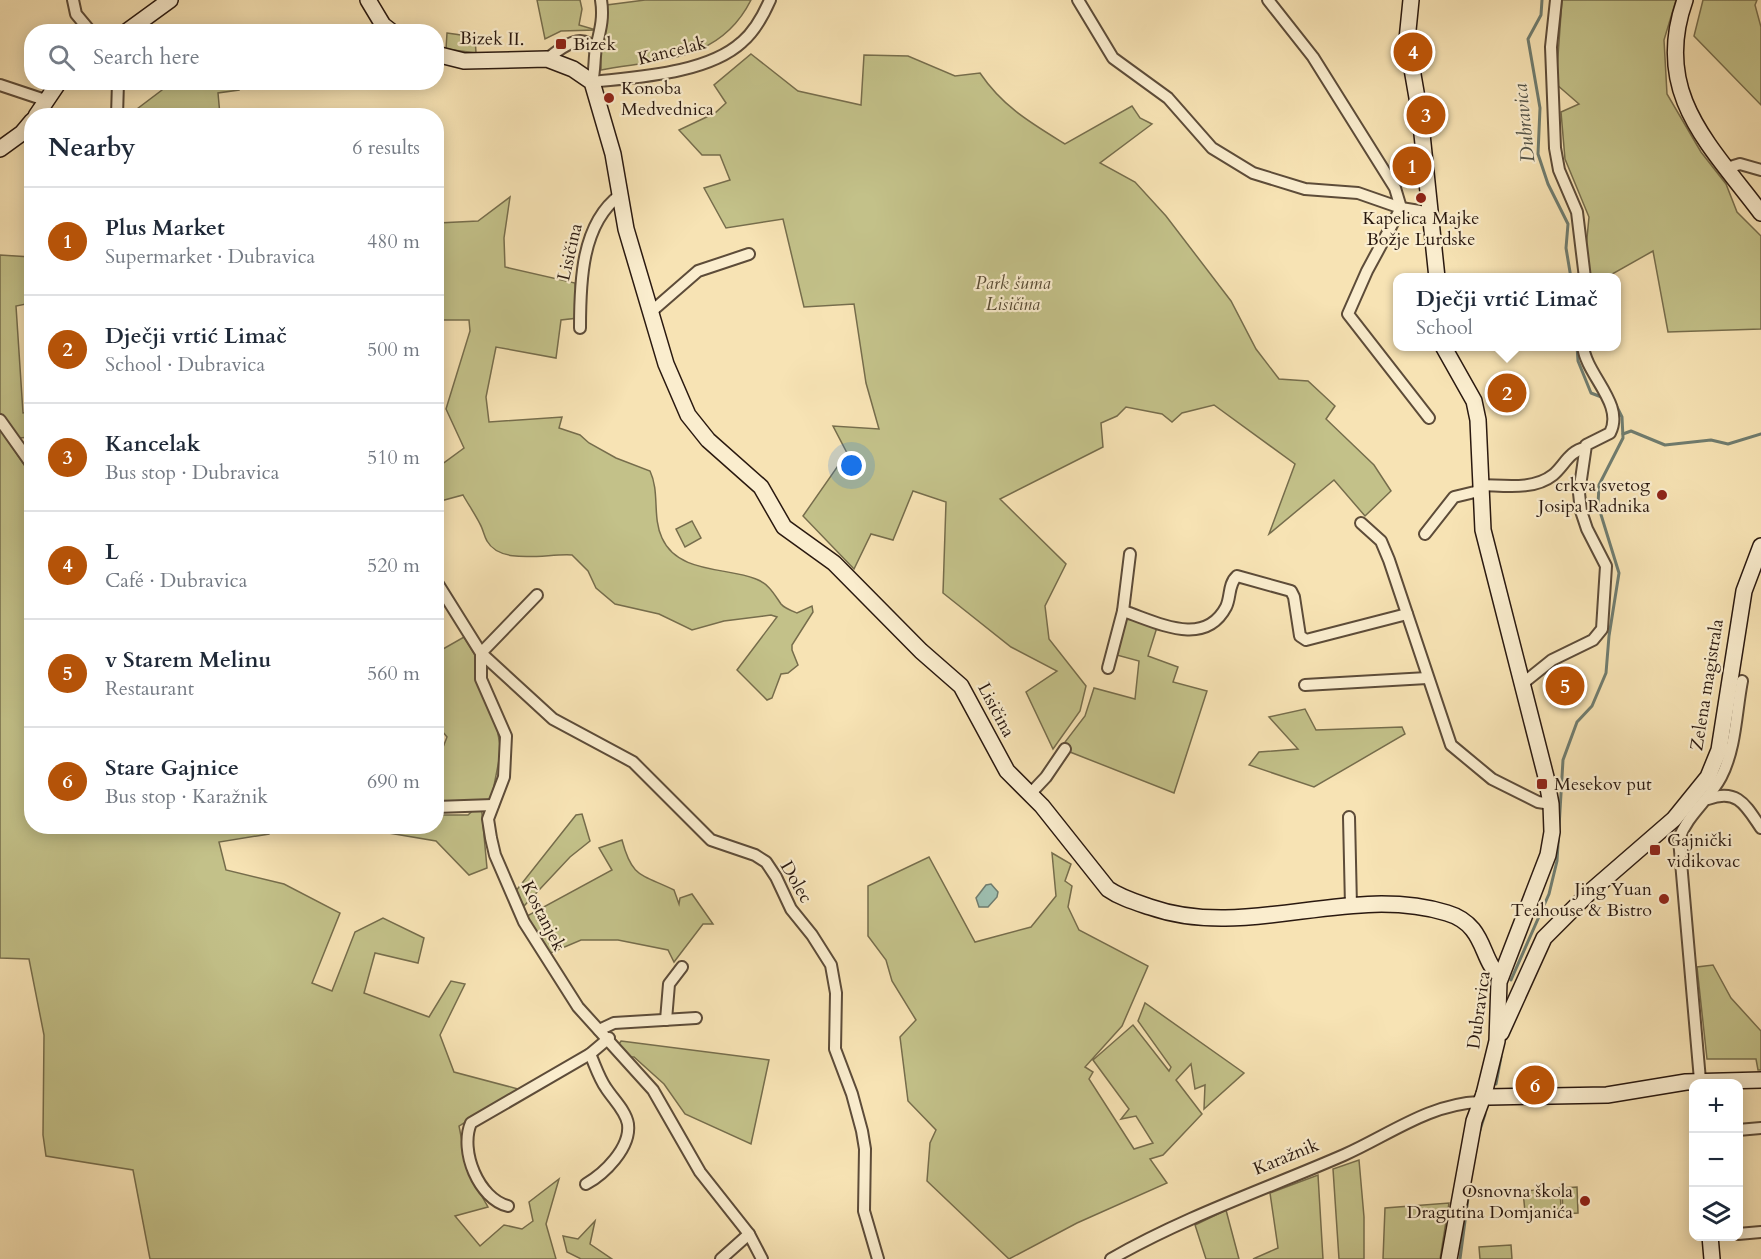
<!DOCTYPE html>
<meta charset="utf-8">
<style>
:root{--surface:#fff;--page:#f2f2f3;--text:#1f2937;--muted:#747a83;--line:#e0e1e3;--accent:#b45309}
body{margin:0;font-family:Cardo,serif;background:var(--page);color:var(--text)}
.controls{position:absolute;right:18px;bottom:18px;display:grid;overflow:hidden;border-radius:12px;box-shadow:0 3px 15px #0003}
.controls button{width:54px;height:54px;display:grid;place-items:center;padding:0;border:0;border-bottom:2px solid var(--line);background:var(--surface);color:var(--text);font:30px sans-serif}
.you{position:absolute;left:852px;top:466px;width:21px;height:21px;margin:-15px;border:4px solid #fff;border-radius:50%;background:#1a73e8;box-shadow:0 0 0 9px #1a73e833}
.badge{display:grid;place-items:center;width:39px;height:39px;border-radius:50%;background:var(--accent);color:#fff;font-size:20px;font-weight:700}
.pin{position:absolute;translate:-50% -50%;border:3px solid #fff;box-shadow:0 2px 6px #0006}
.popup{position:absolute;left:1393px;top:273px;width:228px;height:78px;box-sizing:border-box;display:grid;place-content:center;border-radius:12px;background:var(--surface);filter:drop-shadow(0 2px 4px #0005);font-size:20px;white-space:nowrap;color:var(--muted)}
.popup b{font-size:22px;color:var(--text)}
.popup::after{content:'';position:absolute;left:50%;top:100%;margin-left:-12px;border:12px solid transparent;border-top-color:var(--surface)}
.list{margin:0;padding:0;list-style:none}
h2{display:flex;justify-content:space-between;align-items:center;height:78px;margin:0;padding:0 24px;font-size:26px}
h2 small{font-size:20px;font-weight:400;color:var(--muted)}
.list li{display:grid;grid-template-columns:39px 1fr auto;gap:18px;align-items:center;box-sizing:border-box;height:108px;padding:0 24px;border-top:2px solid var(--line)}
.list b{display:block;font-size:22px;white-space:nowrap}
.list p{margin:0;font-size:20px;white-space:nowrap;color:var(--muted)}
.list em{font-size:20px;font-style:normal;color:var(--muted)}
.icon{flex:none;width:33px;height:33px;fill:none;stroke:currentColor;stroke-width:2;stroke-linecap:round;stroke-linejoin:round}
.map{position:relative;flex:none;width:1761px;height:1259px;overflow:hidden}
.search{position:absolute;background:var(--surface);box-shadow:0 3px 15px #0003;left:24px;top:24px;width:420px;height:66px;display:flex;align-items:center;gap:15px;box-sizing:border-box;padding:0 21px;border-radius:24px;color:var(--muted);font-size:22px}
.panel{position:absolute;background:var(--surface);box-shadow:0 3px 15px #0003;left:24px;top:108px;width:420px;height:726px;border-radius:24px}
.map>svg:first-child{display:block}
.green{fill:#c3c189;stroke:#766d4c;stroke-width:1.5}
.water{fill:#9dbeaf;stroke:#6f7c6f;stroke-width:1.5}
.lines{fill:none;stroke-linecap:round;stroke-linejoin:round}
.stream{stroke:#6f7c6f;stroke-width:3}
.street-casing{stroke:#5d4c39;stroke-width:14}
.secondary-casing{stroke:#2a1910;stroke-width:18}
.street{stroke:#faedce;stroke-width:10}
.secondary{stroke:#faedce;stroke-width:15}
.poi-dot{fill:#8f2418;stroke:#faedce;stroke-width:2}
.labels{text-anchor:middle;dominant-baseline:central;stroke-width:4.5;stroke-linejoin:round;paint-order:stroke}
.street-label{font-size:18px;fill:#2a1910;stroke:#faedce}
.poi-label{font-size:18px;fill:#2a1910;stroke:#faedce;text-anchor:start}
.park-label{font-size:18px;font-style:italic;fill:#584b34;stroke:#faedce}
.water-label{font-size:20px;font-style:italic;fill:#525348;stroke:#faedce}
</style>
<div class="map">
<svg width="1761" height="1259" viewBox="0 0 1761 1259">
<rect width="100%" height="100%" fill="#f7e3b4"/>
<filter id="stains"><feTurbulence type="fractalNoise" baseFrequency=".00333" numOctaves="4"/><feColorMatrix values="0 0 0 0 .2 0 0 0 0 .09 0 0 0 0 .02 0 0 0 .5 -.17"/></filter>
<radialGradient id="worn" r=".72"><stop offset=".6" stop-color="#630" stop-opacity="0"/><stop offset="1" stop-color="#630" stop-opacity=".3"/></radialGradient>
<g class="green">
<path d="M537 0H580L582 9 579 25 596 30 561 31 545 39Z"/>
<path d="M645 0H751C720 62 661 59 601 70L599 6Z"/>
<path d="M1562 0H1676L1664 40 1667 94 1701 152 1726 184 1737 212 1761 236V329L1668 332 1653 251 1607 277H1593L1584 269 1589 217 1565 159 1561 112 1579 104 1556 84Z"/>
<path d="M1703 0H1757L1755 5 1761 27V105L1694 36Z"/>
<path d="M447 33 475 37 476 53 446 49Z"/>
<path d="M751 54 798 91 861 105 864 55 908 56 955 76 980 73C1003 107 1031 123 1065 144L1132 106 1140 118 1152 124 1100 163 1135 182 1166 216 1231 301 1256 349 1279 379 1308 381 1335 406 1326 419 1374 465 1391 491 1365 516 1334 480 1269 534 1295 464 1214 405 1182 413 1172 422 1162 414 1126 407 1117 416 1101 423 1103 447 1000 499 1066 564 1045 606 1049 639 1086 686 1080 711 1053 749 1026 692 1057 671 1011 647 943 593 946 502 913 491 893 540 871 534 854 569 803 516 847 453 833 426 879 429 866 383 854 304 804 307 783 219 726 228 704 188 730 180 720 155H702L679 130 715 113 726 103 714 85Z"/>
<path d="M166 83H238L239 90 218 93 220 115H129L162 90Z"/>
<path d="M510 197 504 238 505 267 575 283 578 318 561 320 556 358 496 347 486 397 489 422 562 417 559 428 580 435 589 443 616 458 650 471C660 492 652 517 662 538 678 574 727 567 756 579 769 584 774 594 781 604 784 608 792 611 797 613L812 606 813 612 792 645V650L798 665 788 673 781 674 772 698 767 700 737 670 777 617 771 615 724 621 692 630 659 614 615 604 596 588 588 571 572 555C548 553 501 566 487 541 484 536 483 529 480 524 475 514 468 504 463 495L437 502V468L464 448 446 409 470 331 469 320H437L438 223 478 221Z"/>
<path d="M0 255 31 257V303L16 306 23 413 30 412 31 437 19 438 0 413Z"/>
<path d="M0 429 31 475 32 826 270 827 269 834 219 842 226 870 284 884 340 913 312 983 332 991 355 932 383 918 424 938 418 963 375 953 364 993 429 1017 451 981 465 984 440 1035 454 1072 518 1089 459 1126 468 1172 488 1207 455 1216 480 1246 504 1225 522 1229 533 1221 529 1202 559 1179 546 1224 556 1259H150L133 1170 46 1156 43 1135 44 1035 29 959 0 958Z"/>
<path d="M692 521 701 538 685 547 676 529Z"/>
<path d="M1119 615 1158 624 1148 656 1178 667 1173 682 1207 691 1174 793 1070 752 1062 746 1085 716 1094 688 1135 699 1139 661 1113 654Z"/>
<path d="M464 637 475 655V672L495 718 501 750 491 801 437 803V763L447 737 437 725 436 653Z"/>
<path d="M1305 709 1316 730 1402 727 1405 734 1314 787 1249 765 1259 752 1298 749 1269 717Z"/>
<path d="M481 803 487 868 469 875 436 841 353 827 436 826 437 815H468Z"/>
<path d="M582 814 590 841 570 857 524 906 515 892 576 815Z"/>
<path d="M622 840C632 878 641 874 674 890L679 904 680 898 692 894 713 924H703L674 962 668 950 618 940H581L548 954 527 916 612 870 599 848Z"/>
<path d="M1052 853 1071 864 1065 881 1072 886 1068 907 1079 930 1148 966 1122 1026 1085 1067 1093 1072 1089 1079 1134 1149 1153 1143 1136 1116 1121 1119 1129 1109 1093 1060 1133 1025 1169 1071 1171 1067 1138 1021 1145 1003 1244 1073 1204 1109 1205 1085 1195 1089 1191 1064 1176 1080 1202 1114 1163 1155 1150 1159 1167 1183 1077 1223 1009 1259 927 1181 930 1143 936 1130 908 1101 900 1037 916 1020 892 981 886 960 868 936V886L929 857 975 942 1031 927 1056 896Z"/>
<path d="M1713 965 1731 998 1761 1031V1070H1758L1756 1059H1707L1697 967Z"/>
<path d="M621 1041 769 1060 751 1144 685 1114 664 1084 634 1057H630L619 1044Z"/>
<path d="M1359 1160 1364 1217V1259H1339L1333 1169Z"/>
<path d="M1318 1175 1323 1259H1253L1278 1248 1270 1193Z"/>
<path d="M1577 1187 1578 1213 1563 1214 1562 1188Z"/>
<path d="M1560 1188 1561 1209 1525 1212 1523 1191Z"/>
<path d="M1449 1203 1440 1259H1383L1385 1208Z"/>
<path d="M1226 1210 1239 1259H1206L1195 1225Z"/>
<path d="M595 1221 590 1244 612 1259H581L567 1252 563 1236 578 1239Z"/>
<path d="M1511 1245 1512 1259H1480L1479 1247Z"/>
</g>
<path class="water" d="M991 884 998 892 997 897 988 907H979L976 898 986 885Z"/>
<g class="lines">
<g class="stream">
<path d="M1542 0 1541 15 1528 39 1540 108 1538 154 1548 184 1568 224 1566 248 1571 278"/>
<path d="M1577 346 1578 361 1591 393 1604 398"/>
<path d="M1623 434 1631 431 1665 445 1711 440 1728 444 1761 434"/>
<path d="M1511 980 1549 894 1557 861 1563 760 1577 722 1592 706 1606 673 1609 636 1619 573 1598 505 1599 485 1623 438 1622 417 1614 401"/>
<path d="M1496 1084 1501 1057"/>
<path d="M1479 1133 1485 1114"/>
<path d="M1460 1259 1470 1183"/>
</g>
<defs>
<g id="street">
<path d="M73 0 76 14 91 32"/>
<path d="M601 0C604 18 600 31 596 48 594 59 595 71 592 82 636 77 707 74 742 42 755 31 763 16 770 0"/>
<path d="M1078 0 1113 58 1168 98 1212 148 1253 173 1305 189 1358 193 1401 208 1432 213"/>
<path d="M1268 0 1313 57 1395 188 1401 208 1367 271 1348 314 1429 418"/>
<path d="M1556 0 1551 47 1555 148 1559 170 1577 212 1585 278"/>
<path d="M547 59C560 49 581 30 595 50"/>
<path d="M0 85 48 101"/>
<path d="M117 116 118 82"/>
<path d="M1727 168 1740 164 1761 170"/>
<path d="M652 311 698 271 749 254"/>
<path d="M580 328C580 283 581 224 620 195"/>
<path d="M0 420 32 465"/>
<path d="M1479 485C1502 485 1533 491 1553 475 1564 466 1569 451 1585 448"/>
<path d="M1361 523 1381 541 1389 560 1451 745 1492 779 1538 802 1551 804"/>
<path d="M1425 534 1454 497 1479 491"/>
<path d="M436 581 481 653 553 719 633 762 711 840 755 855 766 862 776 877 791 909 812 935 831 965 836 993 835 1049 852 1094 862 1131 865 1149 864 1211 878 1259"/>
<path d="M537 595 481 653V679L506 736 504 777 488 819 491 838 495 855 524 922 578 1007 653 1090 700 1172 749 1234 762 1259"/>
<path d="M1123 611C1155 621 1204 649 1226 607 1231 597 1228 584 1237 576L1291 591 1294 597 1300 636 1306 640 1407 614"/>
<path d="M1108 668 1123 611 1130 554"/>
<path d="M1522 684 1552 660 1593 640 1602 629 1606 566 1587 529 1581 511 1579 493 1586 445 1610 433C1625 404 1586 375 1583 346"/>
<path d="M1305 685 1427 678"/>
<path d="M1030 794 1046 777 1065 749"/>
<path d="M1708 799C1738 788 1746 806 1761 828"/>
<path d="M436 807 493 805"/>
<path d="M1349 817 1351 906"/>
<path d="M666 1020 669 984 682 967"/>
<path d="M599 1030 614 1023 696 1018"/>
<path d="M1700 1080 1679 839C1687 815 1709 800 1721 777 1736 748 1736 712 1742 681"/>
<path d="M1738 1130 1761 1128"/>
<path d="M586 1184C604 1174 631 1148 628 1124 626 1111 613 1099 606 1088 599 1078 595 1065 590 1054"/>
<path d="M508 1206C479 1199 459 1151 471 1123L590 1054 609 1038"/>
<path d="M1738 1234 1761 1232"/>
<path d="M721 1259 749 1234"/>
<path d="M1111 1259C1186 1216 1266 1189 1344 1155 1389 1135 1429 1104 1479 1102"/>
</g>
<g id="secondary">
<path d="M368 0 383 25 392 32"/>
<path d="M1411 0 1407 40 1420 115 1437 278"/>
<path d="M1685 0C1652 93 1709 144 1761 213"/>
<path d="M126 32 170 0"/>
<path d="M436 54 464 61 547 59 573 69 592 82 613 154 626 229 666 364 688 415 708 440 761 487 784 527 834 563 921 651 961 686 1007 771 1042 806 1108 889C1121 898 1135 902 1150 907 1247 941 1349 883 1447 913 1488 925 1480 964 1501 975"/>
<path d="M36 116 59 82"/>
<path d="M0 149 22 133 32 121"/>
<path d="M1443 346 1474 401 1478 420 1483 530 1546 777 1551 804 1552 832 1548 855 1499 982 1497 1041 1484 1094 1474 1121 1449 1259"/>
<path d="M1501 1033 1544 938 1591 891 1674 819 1708 777 1719 750 1744 591 1761 546"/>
<path d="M1484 1094 1489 1097 1607 1095 1686 1082 1761 1080"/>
<path d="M1710 1236 1712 1259"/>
</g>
</defs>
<use href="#street" class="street-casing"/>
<use href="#secondary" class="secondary-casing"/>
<use href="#street" class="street"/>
<use href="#secondary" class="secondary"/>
</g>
<g class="poi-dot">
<rect x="555" y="38" width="12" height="12" rx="3"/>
<circle cx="609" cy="98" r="6"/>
<circle cx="1421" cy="198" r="6"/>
<circle cx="1662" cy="495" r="6"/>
<rect x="1536" y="778" width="12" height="12" rx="3"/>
<rect x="1649" y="844" width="12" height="12" rx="3"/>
<circle cx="1664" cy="899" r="6"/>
<circle cx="1585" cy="1201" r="6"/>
</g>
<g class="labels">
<g class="street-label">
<text transform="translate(492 39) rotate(1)">Bizek II.</text>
<text transform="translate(672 51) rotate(-14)">Kancelak</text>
<text transform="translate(570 252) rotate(-77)">Lisičina</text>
<text transform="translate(1707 685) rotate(-81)">Zelena magistrala</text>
<text transform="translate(996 710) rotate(62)">Lisičina</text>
<text transform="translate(796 882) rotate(60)">Dolec</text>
<text transform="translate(543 916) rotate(63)">Kostanjek</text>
<text transform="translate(1479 1010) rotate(-82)">Dubravica</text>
<text transform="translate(1286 1157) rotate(-22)">Karažnik</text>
</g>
<g class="poi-label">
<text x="573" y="44">Bizek</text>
<text x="621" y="88">Konoba<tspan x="621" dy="21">Medvednica</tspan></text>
<text x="1421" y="218" text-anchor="middle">Kapelica Majke<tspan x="1421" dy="21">Božje Lurdske</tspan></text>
<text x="1650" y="485" text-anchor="end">crkva svetog<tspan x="1650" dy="21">Josipa Radnika</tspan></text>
<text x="1554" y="784">Mesekov put</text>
<text x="1667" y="840">Gajnički<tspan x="1667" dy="21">vidikovac</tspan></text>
<text x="1652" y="889" text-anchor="end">Jing Yuan<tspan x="1652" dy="21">Teahouse &amp; Bistro</tspan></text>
<text x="1573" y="1191" text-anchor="end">Osnovna škola<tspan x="1573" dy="21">Dragutina Domjanića</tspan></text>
</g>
<g class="park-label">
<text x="1013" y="283">Park šuma<tspan x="1013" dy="21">Lisičina</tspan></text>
</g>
<g class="water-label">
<text transform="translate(1524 123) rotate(-96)">Dubravica</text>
</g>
</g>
<rect width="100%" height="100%" filter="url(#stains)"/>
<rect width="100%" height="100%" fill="url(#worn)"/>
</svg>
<div class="controls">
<button>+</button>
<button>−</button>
<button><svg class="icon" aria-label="layers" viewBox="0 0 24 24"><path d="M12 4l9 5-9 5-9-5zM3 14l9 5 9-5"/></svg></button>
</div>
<div class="you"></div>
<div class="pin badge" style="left:1412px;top:166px">1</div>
<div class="pin badge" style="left:1507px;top:393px">2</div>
<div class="popup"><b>Dječji vrtić Limač</b>School</div>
<div class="pin badge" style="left:1426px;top:115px">3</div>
<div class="pin badge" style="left:1413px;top:52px">4</div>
<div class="pin badge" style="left:1565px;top:686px">5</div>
<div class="pin badge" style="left:1535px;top:1085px">6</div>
<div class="search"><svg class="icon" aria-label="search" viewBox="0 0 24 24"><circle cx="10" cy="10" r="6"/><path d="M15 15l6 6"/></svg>Search here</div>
<section class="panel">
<h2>Nearby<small>6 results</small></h2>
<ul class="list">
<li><span class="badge">1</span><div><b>Plus Market</b><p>Supermarket · Dubravica</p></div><em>480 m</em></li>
<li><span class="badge">2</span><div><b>Dječji vrtić Limač</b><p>School · Dubravica</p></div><em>500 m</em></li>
<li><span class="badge">3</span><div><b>Kancelak</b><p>Bus stop · Dubravica</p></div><em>510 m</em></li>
<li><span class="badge">4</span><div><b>L</b><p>Café · Dubravica</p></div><em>520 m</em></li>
<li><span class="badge">5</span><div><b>v Starem Melinu</b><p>Restaurant</p></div><em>560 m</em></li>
<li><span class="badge">6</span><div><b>Stare Gajnice</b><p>Bus stop · Karažnik</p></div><em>690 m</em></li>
</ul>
</section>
</div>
